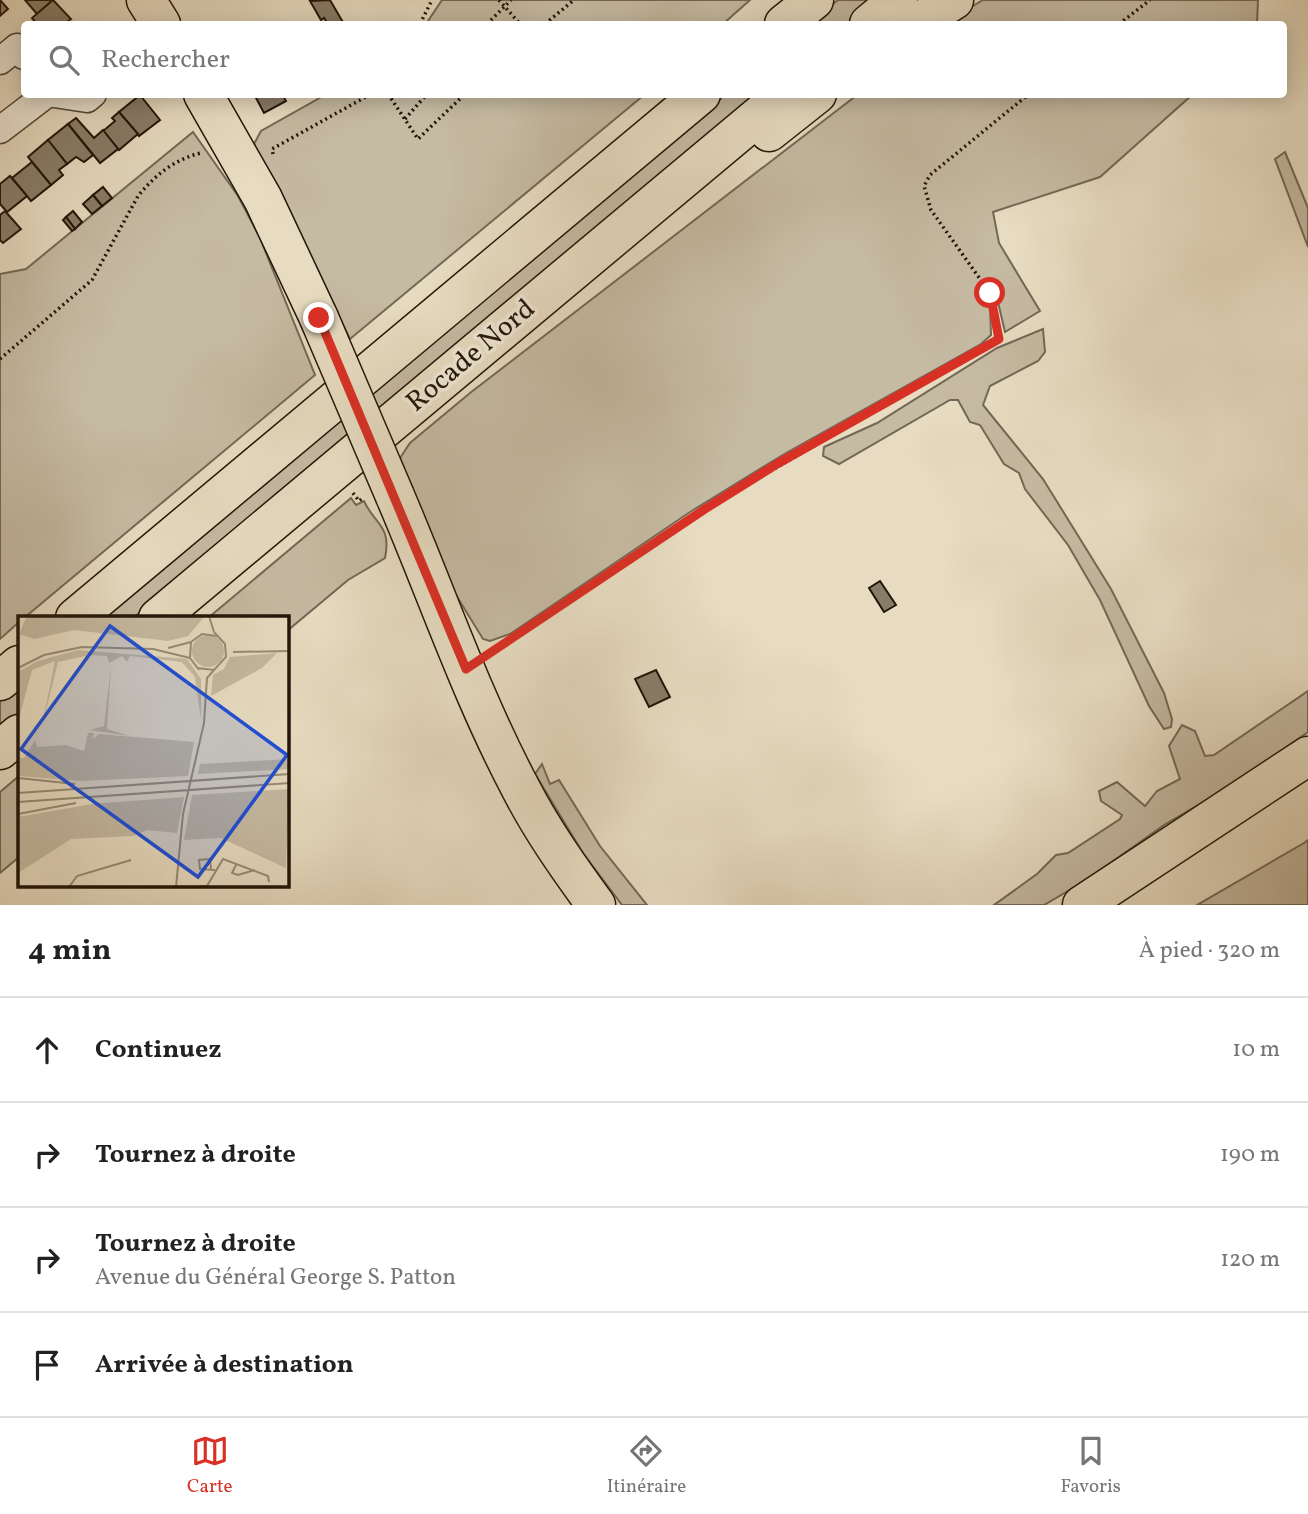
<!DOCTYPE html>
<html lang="fr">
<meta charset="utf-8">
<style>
:root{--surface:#fff;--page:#f6f6f6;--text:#222;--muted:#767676;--line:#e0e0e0;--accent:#d93025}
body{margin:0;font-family:Vollkorn,serif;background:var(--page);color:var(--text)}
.stop{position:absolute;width:21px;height:21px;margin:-16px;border:5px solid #d93025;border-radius:50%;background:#fff}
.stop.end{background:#d93025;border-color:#fff;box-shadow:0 2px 7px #0008}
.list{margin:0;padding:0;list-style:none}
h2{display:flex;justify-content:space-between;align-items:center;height:91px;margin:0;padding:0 28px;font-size:30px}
h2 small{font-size:23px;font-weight:400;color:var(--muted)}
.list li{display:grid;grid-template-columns:46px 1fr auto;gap:21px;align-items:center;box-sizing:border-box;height:105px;padding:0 28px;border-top:2px solid var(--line)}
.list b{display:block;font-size:26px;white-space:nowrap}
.list p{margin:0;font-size:23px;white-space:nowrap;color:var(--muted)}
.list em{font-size:23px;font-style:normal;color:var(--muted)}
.icon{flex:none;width:38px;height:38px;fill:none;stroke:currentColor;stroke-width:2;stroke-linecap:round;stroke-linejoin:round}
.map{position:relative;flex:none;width:1308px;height:905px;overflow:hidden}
.search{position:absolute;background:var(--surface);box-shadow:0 4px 18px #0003;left:21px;right:21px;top:21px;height:77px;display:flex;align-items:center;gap:18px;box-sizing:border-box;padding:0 24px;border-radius:7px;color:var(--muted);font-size:26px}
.sheet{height:511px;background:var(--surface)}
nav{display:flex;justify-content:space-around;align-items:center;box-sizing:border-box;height:98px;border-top:2px solid var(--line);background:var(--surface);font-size:19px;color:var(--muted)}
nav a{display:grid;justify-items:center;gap:4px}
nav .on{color:var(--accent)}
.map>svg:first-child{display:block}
.green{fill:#c5baa2;stroke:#736855;stroke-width:2}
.building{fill:#887c68;stroke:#211508;stroke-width:2}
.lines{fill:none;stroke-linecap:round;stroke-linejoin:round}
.minor-casing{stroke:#524736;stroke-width:29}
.primary-casing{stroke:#211508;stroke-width:41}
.trunk-casing{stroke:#211508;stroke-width:41}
.path{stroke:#211508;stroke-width:3.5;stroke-dasharray:2 3.5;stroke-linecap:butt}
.minor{stroke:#efe8d7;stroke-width:26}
.primary{stroke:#e7dcc1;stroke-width:38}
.trunk{stroke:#e7dcc1;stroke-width:38}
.primary-bridge-casing{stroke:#211508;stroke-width:41;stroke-linecap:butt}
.primary-bridge{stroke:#e7dcc1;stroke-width:38}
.route{stroke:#d93025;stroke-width:9}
.labels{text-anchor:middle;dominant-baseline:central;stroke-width:7;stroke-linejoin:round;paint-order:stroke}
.street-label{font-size:28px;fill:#211508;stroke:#efe8d7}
.inset-road{fill:none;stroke:#988c77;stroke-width:2}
.view{fill:#1d4ed8;fill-opacity:0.15;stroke:#1d4ed8;stroke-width:3.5}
.inset-edge{fill:none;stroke:#211508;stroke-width:3.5}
</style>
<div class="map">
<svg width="1308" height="905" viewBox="0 0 1308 905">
<rect width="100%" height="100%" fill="#e7dcc1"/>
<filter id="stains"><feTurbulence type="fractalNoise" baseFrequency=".00286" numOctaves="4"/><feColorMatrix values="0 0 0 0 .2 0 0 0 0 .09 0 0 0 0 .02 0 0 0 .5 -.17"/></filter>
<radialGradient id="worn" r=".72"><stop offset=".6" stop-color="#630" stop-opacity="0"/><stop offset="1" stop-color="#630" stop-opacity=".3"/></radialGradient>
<g class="green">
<path d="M442 0H750L723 24H426Z"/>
<path d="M838 0H875L846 24H808Z"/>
<path d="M983 0H1258L1257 24H943Z"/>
<path d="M325 95H644L350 339 254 144 261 131Z"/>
<path d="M725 95H762L133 618H99Z"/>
<path d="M857 95H1192L1100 177 993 212 999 243 1040 311 1005 332 998 302 990 304 991 335 981 344 786 453 690 512 510 634 490 641 483 639 453 590 400 458 410 443 470 393Z"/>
<path d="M193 132 238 196 260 238 315 375 24 618H19V622L0 639V274L26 269Z"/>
<path d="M1285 152 1308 208V247L1275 159Z"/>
<path d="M1043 329 1045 352 1038 361 990 386 983 405 1043 479 1111 589 1164 693 1172 719 1171 727 1164 729 1149 706 1100 600 1068 545 1025 489 1019 473 1004 464 980 425 970 422 958 400H950L839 464 823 456 824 447 877 423 997 348Z"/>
<path d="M351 498 356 505 364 501C374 524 392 525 385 558L348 580 287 631V618H208Z"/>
<path d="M19 685V714L0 730V701Z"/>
<path d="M1308 691V732L1232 785 1164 825 1085 881 1044 905H994L1037 874 1056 855 1068 853 1120 819 1122 815 1101 801 1099 791 1117 782 1145 806 1157 791 1180 779 1169 746 1182 725 1195 731 1205 756 1214 755Z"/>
<path d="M542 764 550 784 559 780 600 846 647 905H622L583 853 535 774Z"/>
<path d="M19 776V857L0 873V792Z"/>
<path d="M1308 840V905H1197L1304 843Z"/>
</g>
<g class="building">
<path d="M0 0 8 9 0 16Z"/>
<path d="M25 0H53L37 14Z"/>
<path d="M53 0 71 19 64 24H37L32 18Z"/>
<path d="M330 0 344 24H328L324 18 321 20 310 1Z"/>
<path d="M254 94H282L286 101 264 113Z"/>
<path d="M140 95 160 120 139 136 119 112Z"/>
<path d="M119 112 138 134 119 150 103 131 115 121 112 118Z"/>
<path d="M76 118 94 138 103 130 118 149 100 163 68 124Z"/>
<path d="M68 124 93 155 84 162 76 157 67 164 48 140Z"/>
<path d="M48 140 67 164 59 170 63 175 51 185 28 157Z"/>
<path d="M32 162 51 185 31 201 12 178Z"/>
<path d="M10 176 27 196 7 212 0 204V184Z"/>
<path d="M103 187 112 198 102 206 93 195Z"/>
<path d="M93 195 102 206 92 214 83 204Z"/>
<path d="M5 211 21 229 3 243 0 240V215Z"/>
<path d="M73 211 82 222 75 229 66 217Z"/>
<path d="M66 217 75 229 72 231 63 220Z"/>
<path d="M880 581 896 605 884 612 869 588Z"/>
<path d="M656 670 670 697 649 707 635 679Z"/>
</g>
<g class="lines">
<defs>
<g id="minor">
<path d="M0 61 17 47 24 56"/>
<path d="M54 94 87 99 93 94"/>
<path d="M0 130 47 94"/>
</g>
<g id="primary">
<path d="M146 0 161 24"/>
<path d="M203 94 263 199 319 318"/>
<path d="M395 496C437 594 471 695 521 789 542 830 569 868 596 905"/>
</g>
<g id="trunk">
<path d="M784 24 814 0"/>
<path d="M869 24 898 0"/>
<path d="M916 24 954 0"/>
<path d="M769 132 817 94"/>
<path d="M75 618 701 94"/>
<path d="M158 618 785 94"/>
<path d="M0 681 19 665"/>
<path d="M0 750 19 734"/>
<path d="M1082 905 1308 756"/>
</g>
</defs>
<use href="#minor" class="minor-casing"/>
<use href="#primary" class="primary-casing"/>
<use href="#trunk" class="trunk-casing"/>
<g class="path">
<path d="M499 0 520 24"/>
<path d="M420 24 432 0"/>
<path d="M487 24 511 0"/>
<path d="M545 24 574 0"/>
<path d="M1119 24 1150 0"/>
<path d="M388 94 418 139 465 94"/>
<path d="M405 119 427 94"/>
<path d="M273 154 272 149 371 94"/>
<path d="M0 359 92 280 138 196C155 175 175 159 201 153"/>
<path d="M353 493 359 501 364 497"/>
<path d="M489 654 705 509 999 339 990 293 931 210 924 186 930 175 1029 94"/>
</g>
<use href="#minor" class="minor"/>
<use href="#primary" class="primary"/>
<use href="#trunk" class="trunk"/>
<defs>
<path id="primary-bridge" d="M319 318 395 496"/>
</defs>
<use href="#primary-bridge" class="primary-bridge-casing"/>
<use href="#primary-bridge" class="primary-bridge"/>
</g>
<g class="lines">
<path class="route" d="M319 318 466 669 705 509 777 464 999 339 990 293"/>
</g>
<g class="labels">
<g class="street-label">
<text transform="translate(471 356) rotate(-40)">Rocade Nord</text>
</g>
</g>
<g transform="translate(18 616)">
<rect width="271" height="271" fill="#e7dcc1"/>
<path d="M9 0H187L170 20 150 25 56 14 16 23 1 18ZM174 35a16 16 0 1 1 32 0a16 16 0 1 1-32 0ZM60 34 169 43 183 63V104L177 61 164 46 112 40 109 46 104 40 91 47 89 40 72 39 40 46 23 114 37 45 14 54 0 106V56L20 45ZM259 37 244 52 193 80 195 59 206 53 212 41ZM93 48 89 113 112 120 71 114 86 110ZM70 117H76L75 123 81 118 176 126 170 160 64 165 0 160V142H6L17 124 19 131 48 129 66 135ZM272 143 271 153 180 158 182 148ZM271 173 268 252 203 222 166 224 174 179ZM166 181 159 217 129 214 115 220 53 223 0 257V201L74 188Z" fill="#c5baa2"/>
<path class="inset-road" d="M150 32 173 26M215 36 272 35M0 52 26 39 64 31 135 33 172 42M179 52 196 54 208 41 207 28 196 16 191 0M181 54 172 42 173 26 184 18 199 20M0 162 57 168M0 177 272 158M0 186 272 167M0 198 58 187M218 249 214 257 220 259 237 254M193 253 192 243 181 244 182 253 197 254M51 271 59 260 113 244M158 271 165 198 186 107 189 62 196 54M175 271 189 270 205 243 250 260 251 266"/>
<path class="view" d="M92 10 269 139 180 261 3 133Z"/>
<rect width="271" height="271" class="inset-edge"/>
</g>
<rect width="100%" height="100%" filter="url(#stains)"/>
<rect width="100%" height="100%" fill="url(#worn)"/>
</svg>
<div class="stop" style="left:990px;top:293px"></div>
<div class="stop end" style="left:319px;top:318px"></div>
<div class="search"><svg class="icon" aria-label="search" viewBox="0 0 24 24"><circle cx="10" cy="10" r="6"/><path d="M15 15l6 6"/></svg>Rechercher</div>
</div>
<section class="sheet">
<h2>4 min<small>À pied · 320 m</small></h2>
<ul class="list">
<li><svg class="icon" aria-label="ahead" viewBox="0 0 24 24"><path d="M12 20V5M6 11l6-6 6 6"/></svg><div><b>Continuez</b></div><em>10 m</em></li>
<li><svg class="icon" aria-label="right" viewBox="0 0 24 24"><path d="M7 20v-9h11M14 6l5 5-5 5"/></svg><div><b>Tournez à droite</b></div><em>190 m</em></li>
<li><svg class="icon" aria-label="right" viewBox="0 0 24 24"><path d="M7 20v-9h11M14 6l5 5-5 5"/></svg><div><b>Tournez à droite</b><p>Avenue du Général George S. Patton</p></div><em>120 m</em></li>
<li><svg class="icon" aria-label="arrive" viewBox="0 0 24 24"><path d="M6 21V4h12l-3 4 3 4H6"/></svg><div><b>Arrivée à destination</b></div></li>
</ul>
</section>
<nav>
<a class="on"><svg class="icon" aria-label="map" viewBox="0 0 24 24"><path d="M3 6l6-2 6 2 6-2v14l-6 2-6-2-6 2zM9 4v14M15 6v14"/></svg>Carte</a>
<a><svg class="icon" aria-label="directions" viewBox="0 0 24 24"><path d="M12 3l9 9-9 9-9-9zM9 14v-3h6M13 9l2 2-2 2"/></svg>Itinéraire</a>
<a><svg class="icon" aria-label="saved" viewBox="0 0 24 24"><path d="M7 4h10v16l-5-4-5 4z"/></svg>Favoris</a>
</nav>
